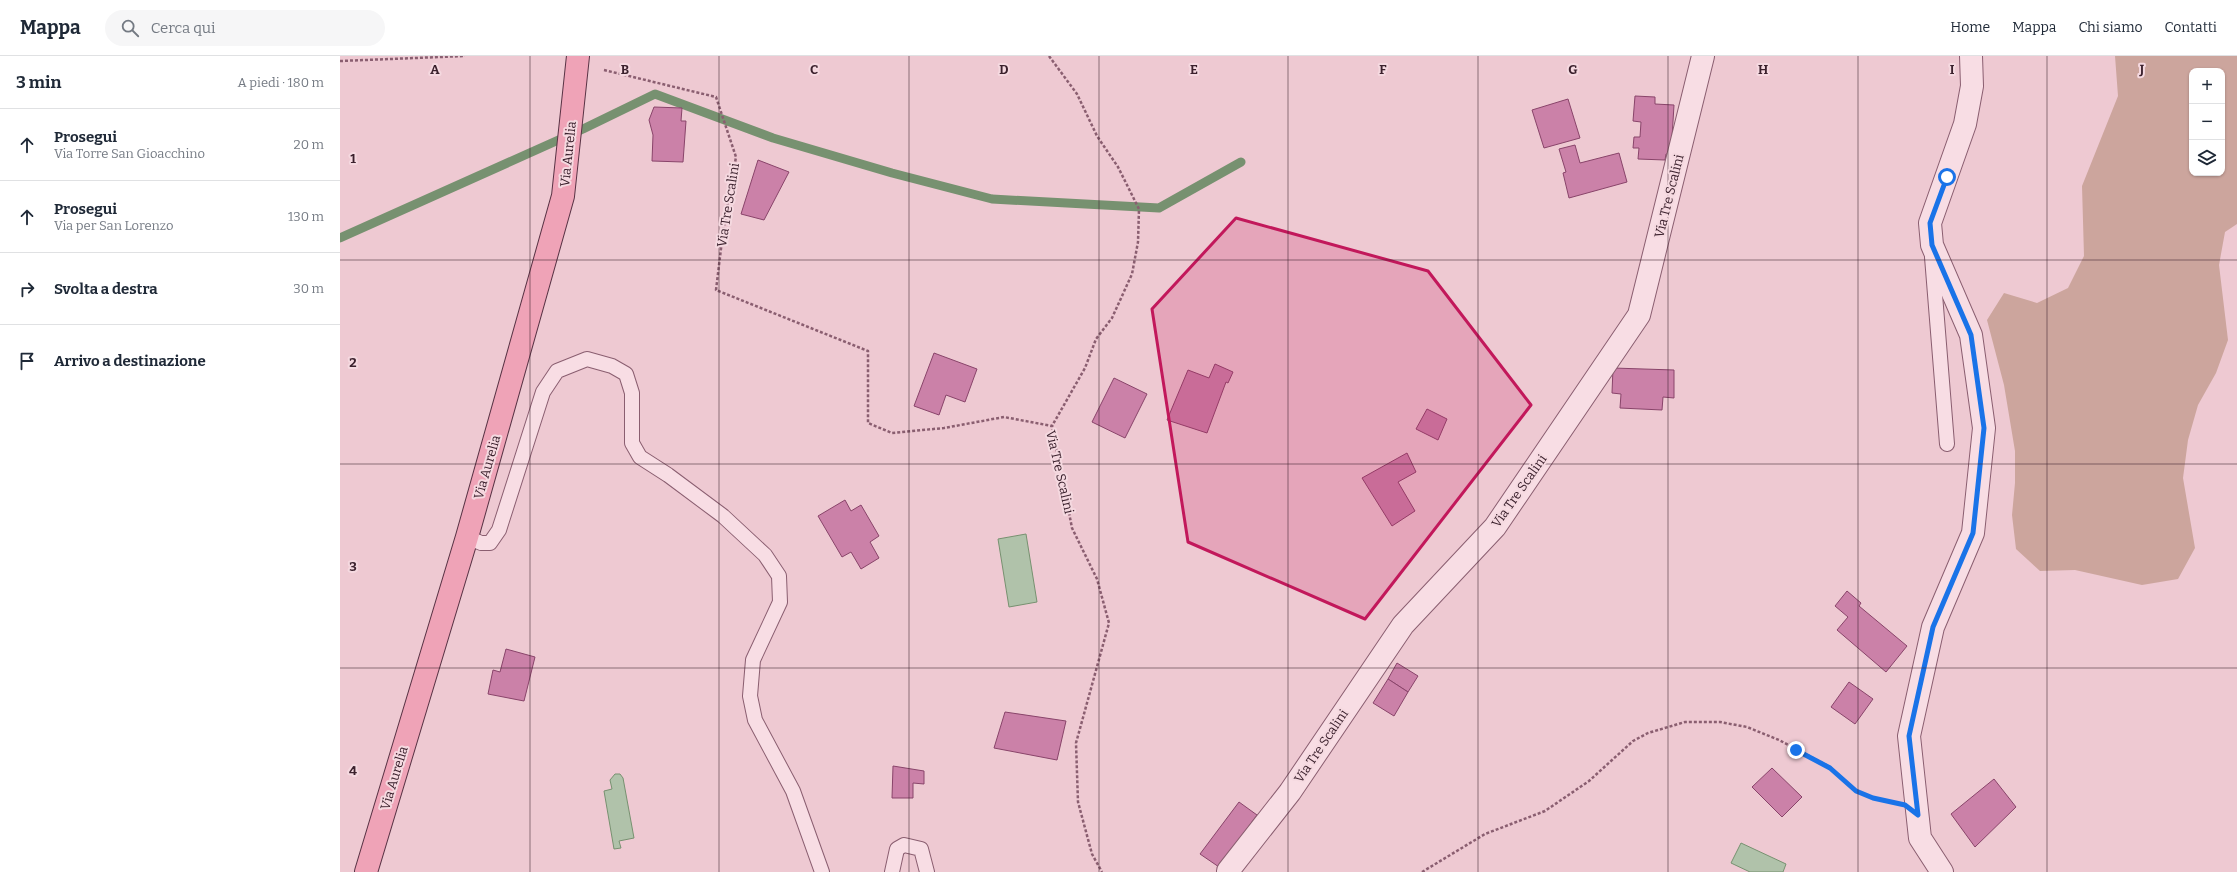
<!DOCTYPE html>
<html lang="it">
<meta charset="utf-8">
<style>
:root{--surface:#fff;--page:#f6f6f7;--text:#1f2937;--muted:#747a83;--line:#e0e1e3}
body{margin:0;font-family:Bitter,serif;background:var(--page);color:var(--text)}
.controls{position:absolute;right:12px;top:12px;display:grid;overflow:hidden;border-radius:8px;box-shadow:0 1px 3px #0004}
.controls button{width:36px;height:36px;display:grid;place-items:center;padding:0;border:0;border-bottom:1px solid var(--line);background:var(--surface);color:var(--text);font:20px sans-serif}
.stop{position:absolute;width:12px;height:12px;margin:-9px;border:3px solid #1a73e8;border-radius:50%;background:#fff}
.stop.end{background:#1a73e8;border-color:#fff;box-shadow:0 1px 4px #0008}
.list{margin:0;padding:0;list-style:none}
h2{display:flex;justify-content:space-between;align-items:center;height:52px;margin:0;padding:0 16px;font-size:17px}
h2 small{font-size:13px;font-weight:400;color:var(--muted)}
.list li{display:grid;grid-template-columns:26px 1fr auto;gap:12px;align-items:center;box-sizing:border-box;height:72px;padding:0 16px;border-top:1px solid var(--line)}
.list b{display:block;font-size:15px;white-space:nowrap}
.list p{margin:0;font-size:13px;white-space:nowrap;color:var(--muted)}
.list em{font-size:13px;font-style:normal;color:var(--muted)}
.icon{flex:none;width:22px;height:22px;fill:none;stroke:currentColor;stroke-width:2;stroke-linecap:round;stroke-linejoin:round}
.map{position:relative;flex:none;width:1897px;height:816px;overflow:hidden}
header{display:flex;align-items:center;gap:24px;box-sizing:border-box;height:56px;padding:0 20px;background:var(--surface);border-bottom:1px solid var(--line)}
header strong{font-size:19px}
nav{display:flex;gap:22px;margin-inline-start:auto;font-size:14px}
.search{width:280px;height:36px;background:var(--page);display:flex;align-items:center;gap:10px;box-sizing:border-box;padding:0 14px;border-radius:22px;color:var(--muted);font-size:15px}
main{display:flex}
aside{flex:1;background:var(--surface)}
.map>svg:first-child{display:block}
.green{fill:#cca59d;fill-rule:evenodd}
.water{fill:#b0c2aa;stroke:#779170}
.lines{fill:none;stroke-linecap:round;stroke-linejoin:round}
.stream{stroke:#779170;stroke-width:9}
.building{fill:#cb81a8;stroke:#89446a}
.lane-casing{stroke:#8a5e70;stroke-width:16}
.street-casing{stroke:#8a5e70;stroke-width:24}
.primary-casing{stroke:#583244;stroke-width:24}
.path{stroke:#8a5e70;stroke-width:2.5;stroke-dasharray:3 2;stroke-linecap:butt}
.lane{stroke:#f8dde4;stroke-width:14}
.street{stroke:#f8dde4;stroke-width:22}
.primary{stroke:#efa3b7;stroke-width:22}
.route{stroke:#1a73e8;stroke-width:5}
.marked{fill:#c2185b;fill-opacity:0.2;stroke:#c2185b;stroke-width:3;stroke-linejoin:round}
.grid{fill:none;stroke:#3b212d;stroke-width:1;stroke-opacity:0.55}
.labels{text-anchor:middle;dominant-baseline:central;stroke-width:4;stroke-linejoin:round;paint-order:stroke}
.street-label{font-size:13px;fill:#3b212d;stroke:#f5d9e0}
.grid-label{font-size:13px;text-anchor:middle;font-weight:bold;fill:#3b212d;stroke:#f5d9e0;stroke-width:4;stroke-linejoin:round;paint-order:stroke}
</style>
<header>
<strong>Mappa</strong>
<div class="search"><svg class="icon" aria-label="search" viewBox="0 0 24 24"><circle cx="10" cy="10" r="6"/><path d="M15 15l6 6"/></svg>Cerca qui</div>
<nav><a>Home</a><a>Mappa</a><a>Chi siamo</a><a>Contatti</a></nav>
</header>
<main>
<aside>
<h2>3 min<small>A piedi · 180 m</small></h2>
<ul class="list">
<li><svg class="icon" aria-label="ahead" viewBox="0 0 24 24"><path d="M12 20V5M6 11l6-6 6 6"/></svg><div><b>Prosegui</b><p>Via Torre San Gioacchino</p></div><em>20 m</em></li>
<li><svg class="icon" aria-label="ahead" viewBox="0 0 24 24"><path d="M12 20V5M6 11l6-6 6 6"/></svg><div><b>Prosegui</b><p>Via per San Lorenzo</p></div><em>130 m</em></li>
<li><svg class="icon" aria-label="right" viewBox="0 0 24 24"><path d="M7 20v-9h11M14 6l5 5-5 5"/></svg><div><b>Svolta a destra</b></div><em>30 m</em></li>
<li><svg class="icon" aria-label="arrive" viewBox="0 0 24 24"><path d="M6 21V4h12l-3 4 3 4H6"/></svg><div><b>Arrivo a destinazione</b></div></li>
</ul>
</aside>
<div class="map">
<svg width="1897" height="816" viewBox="0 0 1897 816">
<rect width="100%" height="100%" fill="#eec9d2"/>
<path class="green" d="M1775 0H1897V168L1885 176 1879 209 1888 284 1876 317 1858 349 1848 384 1843 422 1855 492 1838 523 1802 529 1735 514 1700 515 1676 493 1672 459 1675 427V395L1664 329 1647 264 1664 237 1697 247 1728 232 1744 200 1742 130 1778 40ZM1852 15H1882V117H1852Z"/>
<g class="water">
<path d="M686 478 697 546 669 551 658 483Z"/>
<path d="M275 718H280L283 722 294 782 279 785 281 792 274 793 264 735 272 733 270 724Z"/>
<path d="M1401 787 1446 808 1443 816H1410L1391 807Z"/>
</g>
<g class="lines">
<path class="stream" d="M0 182 243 73 315 38 433 82 552 117 652 143 819 152 901 106"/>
</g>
<g class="building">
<path d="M1295 40 1315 41V48L1334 49 1331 98H1326L1325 104 1298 103 1299 92H1293L1294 81H1300L1301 66 1293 65Z"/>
<path d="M1228 43 1240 82 1204 92 1192 54Z"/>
<path d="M314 51 342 52 341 65H346L343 106 312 105 313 79 309 64Z"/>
<path d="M1235 89 1240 107 1279 97 1287 126 1229 142 1223 117 1226 116 1219 93Z"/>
<path d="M418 104 449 116 424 164 401 158Z"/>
<path d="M594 297 637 313 625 346 606 339 599 359 574 350Z"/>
<path d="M875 308 893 316 888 327 886 326 867 377 827 364 848 314 869 322Z"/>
<path d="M1273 312 1334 314V342L1323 341 1322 354 1280 352 1281 338 1272 337Z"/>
<path d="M774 322 807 338 785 382 752 366Z"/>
<path d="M1087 353 1107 363 1098 384 1076 373Z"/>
<path d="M1067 397 1076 416 1058 426 1075 455 1052 470 1022 422Z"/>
<path d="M505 444 511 455 521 449 539 480 530 486 539 502 521 513 511 496 502 501 478 460Z"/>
<path d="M1507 535 1521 547 1519 550 1567 590 1546 616 1497 574 1508 561 1495 550Z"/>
<path d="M166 593 195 601 184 645 148 638 153 614 160 616Z"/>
<path d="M1057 607 1078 620 1068 636 1048 623Z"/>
<path d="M1048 623 1068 636 1054 660 1033 647Z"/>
<path d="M1509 626 1533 643 1515 668 1491 651Z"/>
<path d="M665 656 726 665 717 704 654 692Z"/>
<path d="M553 710 584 715V728L573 727V742H552Z"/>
<path d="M1432 712 1462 741 1442 761 1412 731Z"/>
<path d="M1654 723 1676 751 1635 791 1611 758Z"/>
<path d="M899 746 917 759 879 811 860 798Z"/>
</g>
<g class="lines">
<defs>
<g id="lane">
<path d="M1592 201 1607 388"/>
<path d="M127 481 141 487H150L159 474 203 336 217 315 247 303 272 310 286 318 292 337V387L300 401 328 419 383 460 425 499 439 520 440 546 413 604 410 640 415 664 453 735 482 816"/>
<path d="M552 816 557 793 564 789 581 793 587 816"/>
</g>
<g id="street">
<path d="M888 815 950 736 1063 569 1155 471 1299 259 1363 0"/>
<path d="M1602 816 1580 782 1569 680 1593 571 1633 477 1644 372 1631 279 1592 189 1590 167 1625 68 1632 30 1631 0"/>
</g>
<path id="primary" d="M26 816 127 481 223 140 238 0"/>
</defs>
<use href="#lane" class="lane-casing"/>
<use href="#street" class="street-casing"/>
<use href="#primary" class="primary-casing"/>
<g class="path">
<path d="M709 0 737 38 757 80 778 111 799 153 798 186 792 218 772 262 756 283 745 312 712 370"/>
<path d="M0 5 125 0"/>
<path d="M264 14 376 41 396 101 383 176 376 234 528 295V367L552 377 604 372 664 361 712 370 732 472 757 523 769 567 736 687 738 746 752 798 762 816"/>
<path d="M1082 816 1145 778 1205 755 1249 725 1293 685 1308 677 1345 666H1380L1407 671 1439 684 1490 711 1516 735 1533 742 1549 745"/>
</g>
<use href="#lane" class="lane"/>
<use href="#street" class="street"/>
<use href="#primary" class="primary"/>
</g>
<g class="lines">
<path class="route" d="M1456 694 1490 712 1516 735 1533 742 1565 749 1578 759 1569 680 1593 571 1633 477 1644 372 1631 279 1592 189 1590 167 1607 121"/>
</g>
<path class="marked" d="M896 162 1088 215 1191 349 1025 563 848 486 812 253Z"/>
<path class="grid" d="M190 0V816M379 0V816M569 0V816M759 0V816M948 0V816M1138 0V816M1328 0V816M1518 0V816M1707 0V816M0 204H1897M0 408H1897M0 612H1897"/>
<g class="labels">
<g class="street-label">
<text transform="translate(228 98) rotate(-84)">Via Aurelia</text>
<text transform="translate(1329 140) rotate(-76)">Via Tre Scalini</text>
<text transform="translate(388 149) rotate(-81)">Via Tre Scalini</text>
<text transform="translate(147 411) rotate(-74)">Via Aurelia</text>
<text transform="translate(720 416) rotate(77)">Via Tre Scalini</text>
<text transform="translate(1179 435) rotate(-55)">Via Tre Scalini</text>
<text transform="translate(981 690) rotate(-56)">Via Tre Scalini</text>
<text transform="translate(54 722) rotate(-73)">Via Aurelia</text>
</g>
</g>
<g class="grid-label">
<text x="95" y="18">A</text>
<text x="285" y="18">B</text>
<text x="474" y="18">C</text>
<text x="664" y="18">D</text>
<text x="854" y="18">E</text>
<text x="1043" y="18">F</text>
<text x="1233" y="18">G</text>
<text x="1423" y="18">H</text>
<text x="1612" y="18">I</text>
<text x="1802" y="18">J</text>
<text x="13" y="107">1</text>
<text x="13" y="311">2</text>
<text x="13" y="515">3</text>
<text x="13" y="719">4</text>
</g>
</svg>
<div class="controls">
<button>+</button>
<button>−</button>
<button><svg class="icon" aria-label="layers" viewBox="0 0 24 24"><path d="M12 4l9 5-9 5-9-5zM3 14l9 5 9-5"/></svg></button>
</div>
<div class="stop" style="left:1607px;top:121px"></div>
<div class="stop end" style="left:1456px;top:694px"></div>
</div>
</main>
